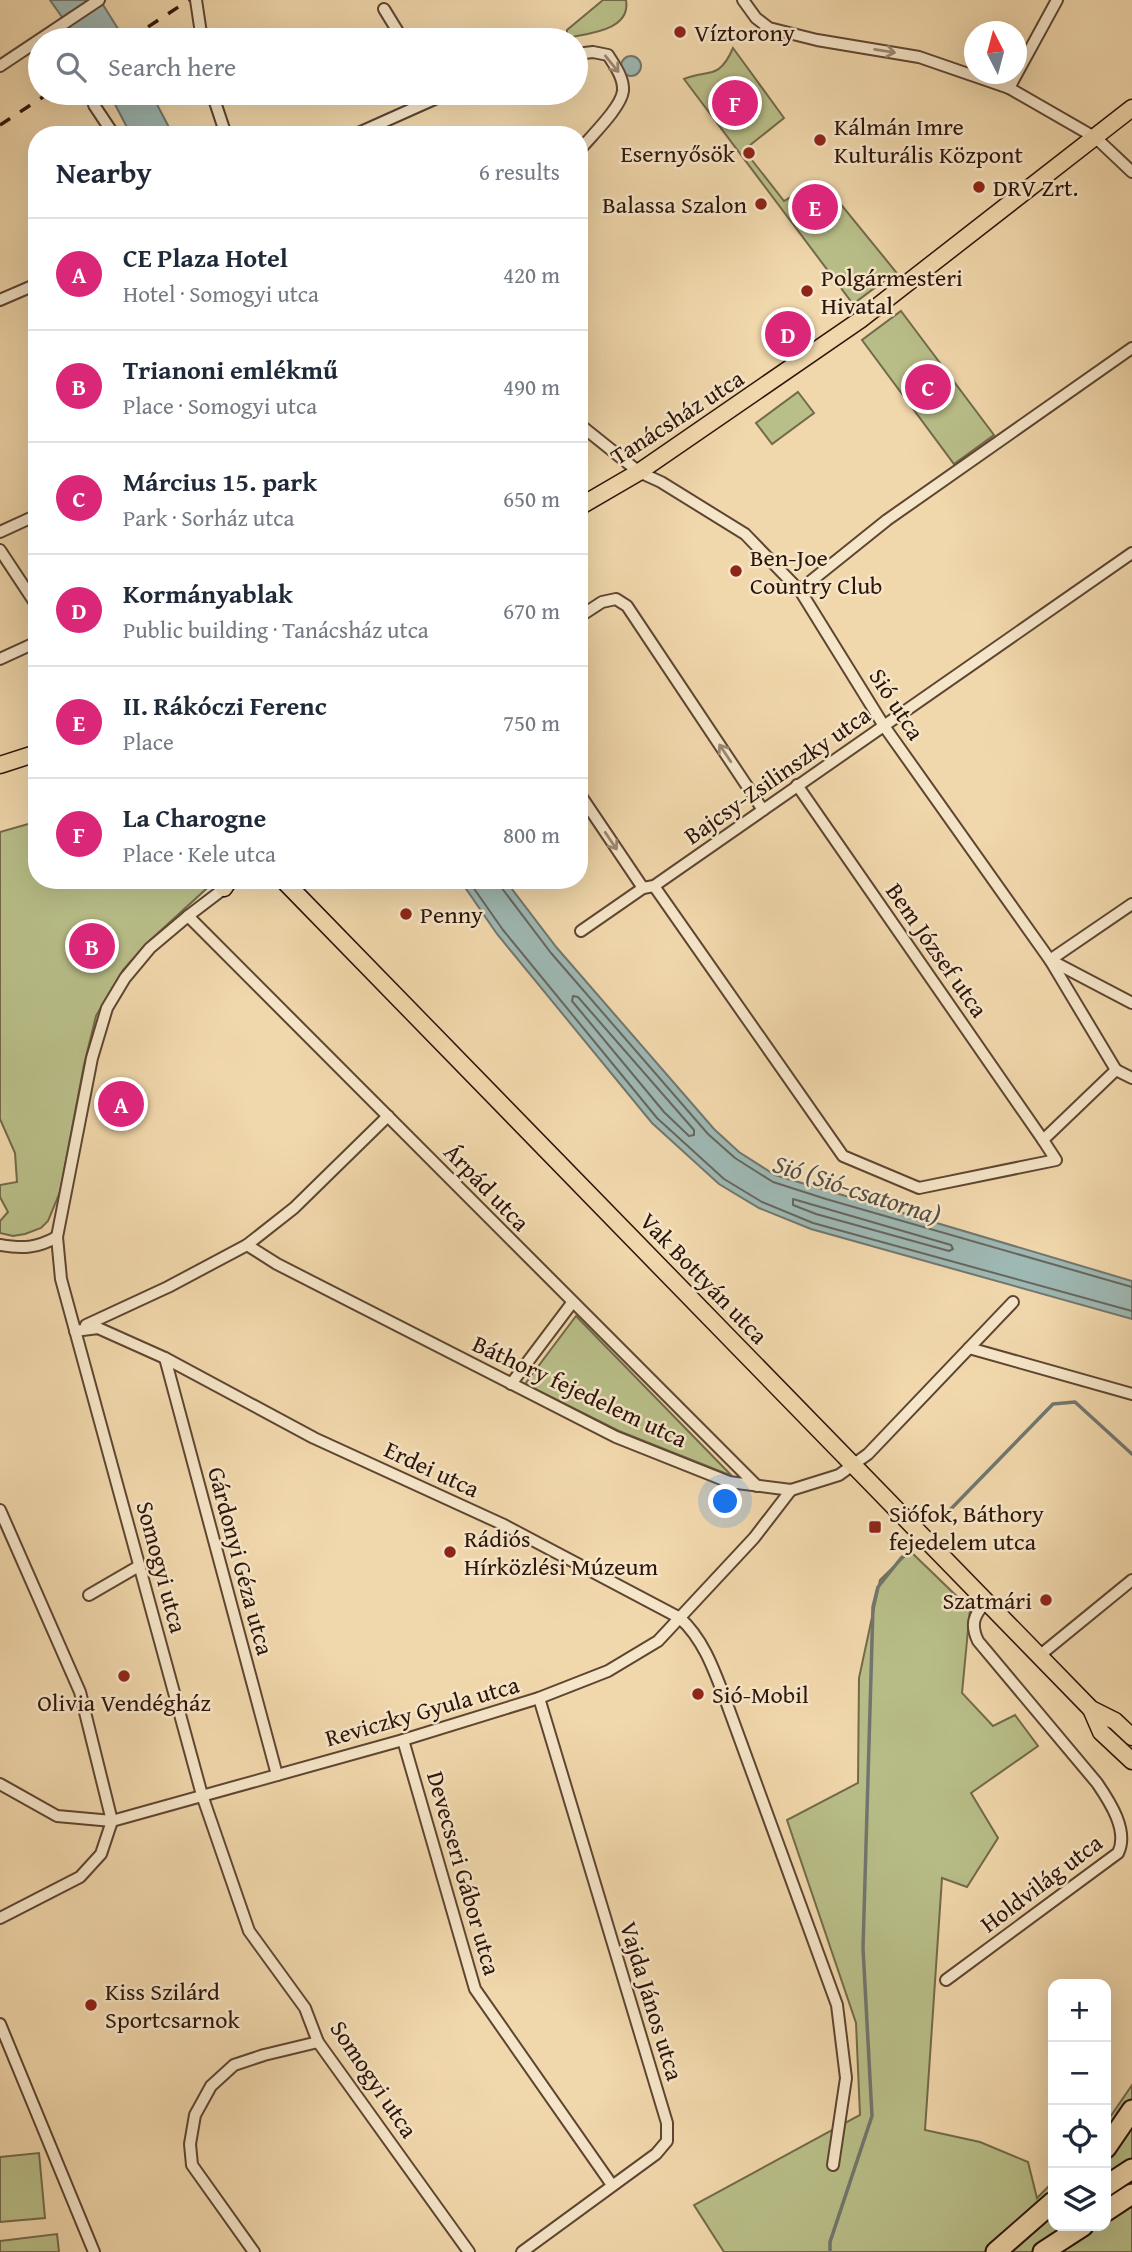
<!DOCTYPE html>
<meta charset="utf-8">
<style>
:root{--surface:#fff;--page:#f2f2f3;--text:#1f2937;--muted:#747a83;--line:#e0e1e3;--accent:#db2777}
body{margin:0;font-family:"Gentium Book Plus",serif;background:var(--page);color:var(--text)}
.controls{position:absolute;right:21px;bottom:21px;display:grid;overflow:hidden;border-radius:14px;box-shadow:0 7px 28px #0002}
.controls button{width:63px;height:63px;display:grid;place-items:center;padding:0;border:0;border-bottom:2px solid var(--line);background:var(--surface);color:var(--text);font:35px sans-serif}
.compass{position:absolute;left:964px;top:21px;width:63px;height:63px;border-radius:50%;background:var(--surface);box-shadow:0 7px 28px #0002;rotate:354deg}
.you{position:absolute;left:726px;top:1502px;width:24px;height:24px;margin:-18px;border:5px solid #fff;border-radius:50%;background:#1a73e8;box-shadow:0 0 0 10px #1a73e833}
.badge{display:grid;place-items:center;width:46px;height:46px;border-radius:50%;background:var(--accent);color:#fff;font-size:23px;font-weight:700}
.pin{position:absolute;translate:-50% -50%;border:4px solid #fff;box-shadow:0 2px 7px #0006}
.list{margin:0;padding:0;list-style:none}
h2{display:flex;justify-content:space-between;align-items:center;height:91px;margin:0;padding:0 28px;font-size:30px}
h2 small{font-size:23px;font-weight:400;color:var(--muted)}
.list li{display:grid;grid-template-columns:46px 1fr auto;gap:21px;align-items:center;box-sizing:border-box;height:112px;padding:0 28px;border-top:2px solid var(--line)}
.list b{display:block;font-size:26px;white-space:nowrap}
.list p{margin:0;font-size:23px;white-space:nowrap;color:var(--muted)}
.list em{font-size:23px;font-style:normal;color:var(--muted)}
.icon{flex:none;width:38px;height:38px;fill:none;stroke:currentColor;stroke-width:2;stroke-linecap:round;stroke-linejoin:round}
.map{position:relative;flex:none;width:1132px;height:2252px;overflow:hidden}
.search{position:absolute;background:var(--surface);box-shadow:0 7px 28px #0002;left:28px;top:28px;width:560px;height:77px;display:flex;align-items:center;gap:18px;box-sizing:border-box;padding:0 24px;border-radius:38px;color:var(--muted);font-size:26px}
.panel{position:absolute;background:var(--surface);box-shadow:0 7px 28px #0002;left:28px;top:126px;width:560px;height:763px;border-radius:28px}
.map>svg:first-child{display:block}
.green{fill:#b9bf89;stroke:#736a4a;stroke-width:2}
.water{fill:#9eb8b3;stroke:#71766f;stroke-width:2}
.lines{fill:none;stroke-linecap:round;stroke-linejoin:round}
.shore{stroke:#66665e;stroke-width:2}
.stream{stroke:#71766f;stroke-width:3.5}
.minor-casing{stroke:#5e4532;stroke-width:14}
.primary-casing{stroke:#2d140a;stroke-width:19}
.motorway-casing{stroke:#2d140a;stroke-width:23}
.minor{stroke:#f6e6c9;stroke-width:10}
.primary{stroke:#f1d8ac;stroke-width:16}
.motorway{stroke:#f1d8ac;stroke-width:19}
.rail{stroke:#2d140a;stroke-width:3.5;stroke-dasharray:12 12;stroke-linecap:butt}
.oneway{stroke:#9c8873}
.poi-dot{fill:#8f2418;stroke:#f6e6c9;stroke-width:2.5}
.labels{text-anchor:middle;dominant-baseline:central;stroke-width:5;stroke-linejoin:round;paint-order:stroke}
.poi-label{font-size:24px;fill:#2d140a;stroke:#f6e6c9;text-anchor:start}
.street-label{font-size:24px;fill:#2d140a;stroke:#f6e6c9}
.water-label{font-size:26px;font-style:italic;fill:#554d45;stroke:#f6e6c9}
</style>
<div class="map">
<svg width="1132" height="2252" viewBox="0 0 1132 2252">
<rect width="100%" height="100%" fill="#f1d8ac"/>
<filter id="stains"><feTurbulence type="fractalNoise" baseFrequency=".00286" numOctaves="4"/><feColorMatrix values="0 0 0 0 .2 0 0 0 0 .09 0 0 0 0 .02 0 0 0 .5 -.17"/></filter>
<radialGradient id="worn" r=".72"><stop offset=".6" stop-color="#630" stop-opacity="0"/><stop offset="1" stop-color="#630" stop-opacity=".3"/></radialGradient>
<g class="green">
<path d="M603 0H626C631 29 592 33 572 37L567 36V30Z"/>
<path d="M733 48 784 118 744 150 784 201 794 195 798 196 805 217 835 197 896 272 853 304 684 79C707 69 719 81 733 48Z"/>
<path d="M901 311 994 435 954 464 862 340Z"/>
<path d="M798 392 814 413 772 444 756 423Z"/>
<path d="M35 822 37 880H216L146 944 123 970 96 1016 84 1065 60 1192 48 1221 41 1228 25 1234 13 1236 0 1233V1221L8 1212 0 1197V1185L17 1182 15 1153 0 1119V832Z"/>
<path d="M576 1316 732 1476 619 1431 525 1384Z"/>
<path d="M910 1551 970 1609 962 1693 993 1726 1015 1715 1038 1746 971 1793 998 1838 967 1887 942 1878 925 2130 980 2142 1028 2162 1037 2198 1053 2182V2226H1106V2123L1132 2085V2252H724L694 2205 860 2115 856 2023 787 1820 858 1783 859 1678 880 1580Z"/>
<path d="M39 2153 45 2218 0 2222V2157Z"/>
<path d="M57 2234 59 2252H0V2241Z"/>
</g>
<g class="water">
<path d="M50 0H100L125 40H78Z"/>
<circle cx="631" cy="66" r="10"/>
<path d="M109 93H151L173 135H131Z"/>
<path d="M460 880H505L557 948 714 1129 739 1152 775 1175 1132 1281V1319L811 1229 759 1208 719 1184 652 1123 497 934Z"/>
</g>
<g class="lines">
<g class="shore">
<path d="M468 880 503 930 657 1118 724 1179 762 1202 813 1223 1132 1311"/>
<path d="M500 880 501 887 551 953 708 1134 735 1158 773 1182 826 1199 1132 1287"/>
<path d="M573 996 578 997 694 1130V1135L689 1136 664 1112 572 1001Z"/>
<path d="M793 1199 951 1245 953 1249 949 1251 816 1214 793 1205Z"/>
</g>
<g class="stream">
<path d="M946 1514 1053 1404 1075 1402 1132 1454"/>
<path d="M830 2252V2242L872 2116 863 1948 873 1607 878 1587 902 1557"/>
</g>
<defs>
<g id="minor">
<path d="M196 0 202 40"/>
<path d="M743 0 756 18 769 28 817 40 919 57 1009 88 1096 138 1132 172"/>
<path d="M384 9 403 40"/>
<path d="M576 54 593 52 608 55C615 66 624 78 623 91 621 108 590 137 579 151"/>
<path d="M0 66 99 0"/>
<path d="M1009 88 1057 0"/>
<path d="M212 93 226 135"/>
<path d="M94 105 114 135"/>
<path d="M354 135 448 93"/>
<path d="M0 300 37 284"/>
<path d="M579 424 639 472 661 482 745 534 801 592 884 726 1050 960 1116 1070"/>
<path d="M0 532 37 515"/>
<path d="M0 550 37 606"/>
<path d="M801 592 806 585 887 520 1132 348"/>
<path d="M579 617 602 602 616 599 627 606 763 810"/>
<path d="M0 659 37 642"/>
<path d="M797 785 1043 1140"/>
<path d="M579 793 643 888"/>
<path d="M230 884 188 916 150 948 125 978 107 1008 92 1058 57 1237 61 1279 202 1795 249 1931 305 2008 318 2042 469 2252"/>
<path d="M654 886 843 1156 919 1188 1056 1160 1043 1140 1116 1070"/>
<path d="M188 916 757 1486"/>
<path d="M581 931 643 888 654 886 1132 553"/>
<path d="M1050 960 1132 904"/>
<path d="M1052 961 1132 1003"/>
<path d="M1116 1070 1132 1078"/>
<path d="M0 1245C23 1249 37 1248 57 1237"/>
<path d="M247 1245 277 1264 616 1437 729 1482 791 1490 839 1475 868 1454 1013 1302"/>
<path d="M86 1325 168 1287 247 1245 294 1208 388 1116"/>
<path d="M75 1331 98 1328 165 1358 314 1438 502 1524 680 1618C705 1641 715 1673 727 1704L837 2005 846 2078 833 2165"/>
<path d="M969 1348 1132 1394"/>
<path d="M165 1358 277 1775"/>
<path d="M511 1384 572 1303"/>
<path d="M0 1510 80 1692 112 1821 101 1854 80 1877 0 1918"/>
<path d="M89 1595 139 1566"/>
<path d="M1039 1656 1132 1580"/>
<path d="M403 1740 475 1989 612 2185"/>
<path d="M0 1784 57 1816 112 1821 403 1740 539 1698 608 1671 658 1641 754 1538 791 1490"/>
<path d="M946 1980 1118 1853C1129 1831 1110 1802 1097 1783L978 1641C970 1624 974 1615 986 1602"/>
<path d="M0 2024 94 2252"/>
<path d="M254 2252 192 2165 190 2144 195 2115 211 2086 234 2065 264 2055 318 2042"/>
<path d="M522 2252 656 2154 667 2141V2123L539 1698"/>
</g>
<g id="primary">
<path d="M579 507 639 472 860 320 1132 108"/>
<path d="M0 765 37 753"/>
<path d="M283 880 1091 1709 1115 1721 1132 1737"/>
<path d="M224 888 229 880"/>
<path d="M1091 1709 1101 1732 1132 1761"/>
</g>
<g id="motorway">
<path d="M1106 2148 1132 2110"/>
<path d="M1106 2186 1132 2169"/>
<path d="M1106 2211 1132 2194"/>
<path d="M996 2252 1053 2202"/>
<path d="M1043 2252 1083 2226"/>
</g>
</defs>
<use href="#minor" class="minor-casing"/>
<use href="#primary" class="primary-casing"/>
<use href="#motorway" class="motorway-casing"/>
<use href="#minor" class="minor"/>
<use href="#primary" class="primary"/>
<use href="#motorway" class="motorway"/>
<g class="rail">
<path d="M128 40 189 0"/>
<path d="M0 125 49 93"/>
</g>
</g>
<defs><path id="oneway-shaft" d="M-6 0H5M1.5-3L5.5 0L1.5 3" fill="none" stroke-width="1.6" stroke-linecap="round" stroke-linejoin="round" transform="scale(1.75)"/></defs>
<g class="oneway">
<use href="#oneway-shaft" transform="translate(885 51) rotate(9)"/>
<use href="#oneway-shaft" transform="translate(612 64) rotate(51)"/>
<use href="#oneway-shaft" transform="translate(725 753) rotate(-124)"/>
<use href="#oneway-shaft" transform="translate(611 841) rotate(56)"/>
</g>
<g class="poi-dot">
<circle cx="680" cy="32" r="7"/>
<circle cx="820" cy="140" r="7"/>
<circle cx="749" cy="153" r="7"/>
<circle cx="979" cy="187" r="7"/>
<circle cx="761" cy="204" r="7"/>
<circle cx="807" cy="291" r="7"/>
<circle cx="736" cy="571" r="7"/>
<circle cx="406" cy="914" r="7"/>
<rect x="868" y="1520" width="14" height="14" rx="3.5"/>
<circle cx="450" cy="1552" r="7"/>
<circle cx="1046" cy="1600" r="7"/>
<circle cx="124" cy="1676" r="7"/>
<circle cx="698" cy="1694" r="7"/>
<circle cx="91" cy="2005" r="7"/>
</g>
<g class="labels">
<g class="poi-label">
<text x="694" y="32">Víztorony</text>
<text x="834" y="126">Kálmán Imre<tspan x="834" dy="28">Kulturális Központ</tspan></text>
<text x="735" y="153" text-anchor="end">Esernyősök</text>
<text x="993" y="187">DRV Zrt.</text>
<text x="747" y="204" text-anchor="end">Balassa Szalon</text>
<text x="821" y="277">Polgármesteri<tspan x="821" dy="28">Hivatal</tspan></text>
<text x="750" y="557">Ben-Joe<tspan x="750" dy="28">Country Club</tspan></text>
<text x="420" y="914">Penny</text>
<text x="889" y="1513">Siófok, Báthory<tspan x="889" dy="28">fejedelem utca</tspan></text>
<text x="464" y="1538">Rádiós<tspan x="464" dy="28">Hírközlési Múzeum</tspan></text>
<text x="1032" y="1600" text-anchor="end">Szatmári</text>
<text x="712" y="1694">Sió-Mobil</text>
<text x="124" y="1702" text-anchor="middle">Olivia Vendégház</text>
<text x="105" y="1991">Kiss Szilárd<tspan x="105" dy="28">Sportcsarnok</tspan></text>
</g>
<g class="street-label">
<text transform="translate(677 417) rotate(-33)">Tanácsház utca</text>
<text transform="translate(897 704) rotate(57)">Sió utca</text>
<text transform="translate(777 775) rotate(-35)">Bajcsy-Zsilinszky utca</text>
<text transform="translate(937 950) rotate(55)">Bem József utca</text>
<text transform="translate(487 1187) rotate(46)">Árpád utca</text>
<text transform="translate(704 1278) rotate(46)">Vak Bottyán utca</text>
<text transform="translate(580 1391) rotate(25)">Báthory fejedelem utca</text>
<text transform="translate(432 1469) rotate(25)">Erdei utca</text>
<text transform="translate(241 1561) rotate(75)">Gárdonyi Géza utca</text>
<text transform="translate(162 1567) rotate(75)">Somogyi utca</text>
<text transform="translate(422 1711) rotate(-16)">Reviczky Gyula utca</text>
<text transform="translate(464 1873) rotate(74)">Devecseri Gábor utca</text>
<text transform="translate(1041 1883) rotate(-37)">Holdvilág utca</text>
<text transform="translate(652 2001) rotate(73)">Vajda János utca</text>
<text transform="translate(374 2079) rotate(56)">Somogyi utca</text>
</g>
<g class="water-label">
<text transform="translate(857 1189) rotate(18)">Sió (Sió-csatorna)</text>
</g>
</g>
<rect width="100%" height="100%" filter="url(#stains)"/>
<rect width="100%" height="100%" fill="url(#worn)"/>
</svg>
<div class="controls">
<button>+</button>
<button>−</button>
<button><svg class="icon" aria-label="locate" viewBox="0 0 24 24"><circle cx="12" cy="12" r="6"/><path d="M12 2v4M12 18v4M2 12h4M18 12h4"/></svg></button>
<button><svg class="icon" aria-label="layers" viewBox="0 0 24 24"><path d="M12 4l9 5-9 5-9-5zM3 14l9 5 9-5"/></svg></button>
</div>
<svg class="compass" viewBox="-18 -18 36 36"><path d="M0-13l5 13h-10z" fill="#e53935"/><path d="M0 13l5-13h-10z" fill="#747a83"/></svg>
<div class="you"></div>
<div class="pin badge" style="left:121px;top:1104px">A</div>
<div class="pin badge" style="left:92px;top:946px">B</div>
<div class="pin badge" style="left:928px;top:387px">C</div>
<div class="pin badge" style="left:788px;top:334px">D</div>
<div class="pin badge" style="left:815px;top:207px">E</div>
<div class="pin badge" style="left:735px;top:103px">F</div>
<div class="search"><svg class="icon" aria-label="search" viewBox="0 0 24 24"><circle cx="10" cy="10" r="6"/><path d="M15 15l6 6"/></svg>Search here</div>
<section class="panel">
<h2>Nearby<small>6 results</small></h2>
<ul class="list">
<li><span class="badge">A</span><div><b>CE Plaza Hotel</b><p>Hotel · Somogyi utca</p></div><em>420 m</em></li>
<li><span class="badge">B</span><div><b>Trianoni emlékmű</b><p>Place · Somogyi utca</p></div><em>490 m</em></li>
<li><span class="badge">C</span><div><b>Március 15. park</b><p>Park · Sorház utca</p></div><em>650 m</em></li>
<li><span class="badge">D</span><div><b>Kormányablak</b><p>Public building · Tanácsház utca</p></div><em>670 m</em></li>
<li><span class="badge">E</span><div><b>II. Rákóczi Ferenc</b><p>Place</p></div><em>750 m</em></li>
<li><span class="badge">F</span><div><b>La Charogne</b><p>Place · Kele utca</p></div><em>800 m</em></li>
</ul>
</section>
</div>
